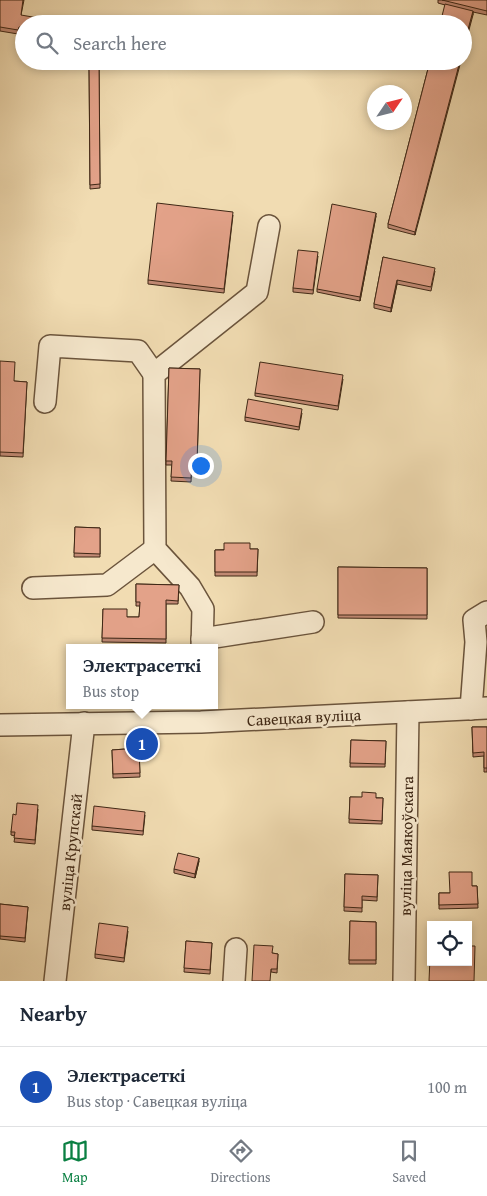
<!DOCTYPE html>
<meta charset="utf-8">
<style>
:root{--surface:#fff;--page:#f6f6f7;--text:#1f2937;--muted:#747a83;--line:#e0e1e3;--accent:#0b8043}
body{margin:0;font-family:"Gentium Book Plus",serif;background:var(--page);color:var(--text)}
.controls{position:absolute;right:15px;bottom:15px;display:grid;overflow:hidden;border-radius:0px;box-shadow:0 2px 8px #0003}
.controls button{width:45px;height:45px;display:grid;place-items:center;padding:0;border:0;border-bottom:1px solid var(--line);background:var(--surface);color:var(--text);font:25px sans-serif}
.compass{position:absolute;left:367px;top:85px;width:45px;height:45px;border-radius:50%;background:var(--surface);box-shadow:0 2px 8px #0003;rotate:55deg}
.you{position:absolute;left:200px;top:465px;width:18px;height:18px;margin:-12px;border:4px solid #fff;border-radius:50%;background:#1a73e8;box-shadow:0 0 0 8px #1a73e833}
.badge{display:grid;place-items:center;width:32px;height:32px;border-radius:50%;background:var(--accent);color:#fff;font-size:16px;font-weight:700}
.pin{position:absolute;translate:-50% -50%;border:2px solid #fff;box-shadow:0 1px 5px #0006}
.popup{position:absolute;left:66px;top:644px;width:152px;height:65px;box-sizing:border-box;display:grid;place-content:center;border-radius:0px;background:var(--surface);filter:drop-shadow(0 1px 4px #0005);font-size:16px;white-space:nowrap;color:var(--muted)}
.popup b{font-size:19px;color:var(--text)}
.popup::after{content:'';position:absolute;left:50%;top:100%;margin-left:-10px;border:10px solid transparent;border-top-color:var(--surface)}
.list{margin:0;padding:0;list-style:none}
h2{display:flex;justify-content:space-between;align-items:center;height:65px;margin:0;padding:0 20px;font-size:21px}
h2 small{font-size:16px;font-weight:400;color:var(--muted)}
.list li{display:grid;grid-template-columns:32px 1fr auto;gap:15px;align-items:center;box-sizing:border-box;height:80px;padding:0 20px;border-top:1px solid var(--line)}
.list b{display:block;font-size:19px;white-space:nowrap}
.list p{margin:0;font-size:16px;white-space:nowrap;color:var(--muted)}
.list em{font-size:16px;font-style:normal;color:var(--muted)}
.icon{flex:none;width:28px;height:28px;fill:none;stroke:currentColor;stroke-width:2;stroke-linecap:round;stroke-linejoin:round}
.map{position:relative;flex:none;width:487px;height:981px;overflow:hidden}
.search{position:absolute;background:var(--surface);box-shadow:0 2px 8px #0003;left:15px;right:15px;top:15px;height:55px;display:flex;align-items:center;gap:12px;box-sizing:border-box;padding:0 18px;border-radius:28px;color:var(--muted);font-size:19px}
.sheet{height:145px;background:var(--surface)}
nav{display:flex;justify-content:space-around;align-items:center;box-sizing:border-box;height:70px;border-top:1px solid var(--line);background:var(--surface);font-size:14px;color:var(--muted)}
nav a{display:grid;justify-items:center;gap:2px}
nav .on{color:var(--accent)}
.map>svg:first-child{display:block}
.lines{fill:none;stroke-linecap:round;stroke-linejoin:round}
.minor-casing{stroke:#6b543c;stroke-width:24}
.minor{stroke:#f6e8cd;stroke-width:21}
.wall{fill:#c38b76;stroke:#3e2715}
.shaded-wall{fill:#9f7160;stroke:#3e2715}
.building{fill:#e3a289;stroke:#3e2715}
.labels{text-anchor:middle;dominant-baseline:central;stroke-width:5;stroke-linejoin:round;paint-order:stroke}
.street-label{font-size:16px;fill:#3e2715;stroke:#f6e8cd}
</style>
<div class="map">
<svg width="487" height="981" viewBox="0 0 487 981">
<rect width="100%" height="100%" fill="#f1dcb2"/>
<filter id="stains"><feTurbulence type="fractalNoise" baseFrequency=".004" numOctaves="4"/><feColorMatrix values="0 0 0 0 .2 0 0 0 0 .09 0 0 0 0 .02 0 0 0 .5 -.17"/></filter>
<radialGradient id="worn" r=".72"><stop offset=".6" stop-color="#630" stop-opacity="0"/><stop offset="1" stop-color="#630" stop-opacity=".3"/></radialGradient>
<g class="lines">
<defs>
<g id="minor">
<path d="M45 402 50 346 138 351 154 374"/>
<path d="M33 588 107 585 155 549"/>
<path d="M202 639 313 622"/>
<path d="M202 648 203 609 190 587 155 549 154 374 257 292 269 226"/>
<path d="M471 709 476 642 474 620 487 612"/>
<path d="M0 725 201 722 487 708"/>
<path d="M55 981 84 723"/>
<path d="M234 981 236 949"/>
<path d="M404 981 408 712"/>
</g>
</defs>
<use href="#minor" class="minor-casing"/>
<use href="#minor" class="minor"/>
</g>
<g class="wall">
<path d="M0 0H24L21 15 24 24V31L19 30 18 34 0 31Z"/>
<path d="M438 0H487V15L473 12V15L445 5 438 3Z"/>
<path d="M89 61H99L100 188 90 189Z"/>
<path d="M430 61 415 235 388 228V224Z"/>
<path d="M233 215 224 293 148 284V280Z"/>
<path d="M376 216 360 301 317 292V289Z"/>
<path d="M318 256 313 294 293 292V288Z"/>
<path d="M383 257 435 271 431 291 397 284 391 312 374 308V304Z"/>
<path d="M0 361 14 381 27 382 23 457 0 456Z"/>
<path d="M169 368 200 369 197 466H192L191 482 171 481 172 465H166Z"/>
<path d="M343 379 338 410 255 396V393Z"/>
<path d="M302 413 299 430 245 421V417Z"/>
<path d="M75 527 100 528V557H74Z"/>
<path d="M250 549H258L257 576H215V550Z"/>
<path d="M338 567 427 568V619L338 618Z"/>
<path d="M136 584 179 585 178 604H166V643L102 642 103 609 127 617H139L140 606H136Z"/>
<path d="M472 727H487V772H484V756L473 757Z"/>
<path d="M351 740 386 741 385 767H350Z"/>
<path d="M139 748 140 777 113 778 112 750Z"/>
<path d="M350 797 383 798 382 824 349 823Z"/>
<path d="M38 809 35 844 14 842 15 836 11 835V832L16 815Z"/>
<path d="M145 815 143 835 92 830V826Z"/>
<path d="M199 861 195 878 174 873V869Z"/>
<path d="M345 874 378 875 377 901 362 900V912L344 911Z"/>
<path d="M472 886H477L478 908 439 909V893H450Z"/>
<path d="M0 904 28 907 25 942 0 939Z"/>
<path d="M350 921 376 922V964H349Z"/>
<path d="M128 931 124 962 95 958V954Z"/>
<path d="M186 941 212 943 210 974 184 972Z"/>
<path d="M272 953 278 954 277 973 271 972Z"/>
</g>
<g class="shaded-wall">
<path d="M473 11V15L463 52V48Z"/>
<path d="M460 61H461L415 235V232Z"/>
<path d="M376 213V216L360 301V297Z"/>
<path d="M397 280V284L391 312V308Z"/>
<path d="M199 858V861L195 878V874Z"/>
</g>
<g class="building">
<path d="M0 0H23L21 15 73 24H24V27H19L18 30 0 27Z"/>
<path d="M442 0H487V11Z"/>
<path d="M445 4 473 11 463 48V24H440Z"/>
<path d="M97 21 100 24H89Z"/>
<path d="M89 61H99L100 184 90 185Z"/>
<path d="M430 61H460L415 232 388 224Z"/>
<path d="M157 203 233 212 224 289 148 280Z"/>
<path d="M332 204 376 213 360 297 317 289Z"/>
<path d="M298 250 318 252 313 290 293 288Z"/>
<path d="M383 257 435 268 431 287 397 280 391 308 374 304Z"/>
<path d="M0 361 15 362 14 381 27 382 23 453 0 452Z"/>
<path d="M260 362 343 375 338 406 255 393Z"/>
<path d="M169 368 200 369 197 462H192L191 478 171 477 172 461H166Z"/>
<path d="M248 399 302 409 299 427 245 417Z"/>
<path d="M75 527 100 528V554L74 553Z"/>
<path d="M224 543H250V549H258L257 572H215V550H224Z"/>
<path d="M338 567 427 568V615H338Z"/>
<path d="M136 584 179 585 178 601 166 600V639L102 638 103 609H127V617H139L140 602H136Z"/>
<path d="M472 727H487V768H484V752L473 753Z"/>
<path d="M351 740 386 741 385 764 350 763Z"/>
<path d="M139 748 140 773 113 774 112 750Z"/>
<path d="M362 792 376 793V798H383L382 821 349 819 350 797H362Z"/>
<path d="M17 803 38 805 35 840 14 838 15 832H11L13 814 16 815Z"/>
<path d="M94 806 145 812 143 831 92 826Z"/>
<path d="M178 853 199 858 195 874 174 869Z"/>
<path d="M449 872H472V886H477L478 904 439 905V893H450Z"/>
<path d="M345 874 378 875 377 897 362 896V908L344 907Z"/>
<path d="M0 904 28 907 25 938 0 936Z"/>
<path d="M350 921 376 922V960H349Z"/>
<path d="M99 923 128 927 124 958 95 954Z"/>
<path d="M186 941 212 943 210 970 184 968Z"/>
<path d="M254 945 273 946 272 953 278 954 277 969H271L270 981H252Z"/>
<path d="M468 946H475L474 981H429L430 958H431V962H468Z"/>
</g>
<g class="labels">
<g class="street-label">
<text transform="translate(304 717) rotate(-3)">Савецкая вуліца</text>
<text transform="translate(406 846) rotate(-89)">вуліца Маякоўскага</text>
<text transform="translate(70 852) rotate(-84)">вуліца Крупскай</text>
</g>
</g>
<rect width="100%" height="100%" filter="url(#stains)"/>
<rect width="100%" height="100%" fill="url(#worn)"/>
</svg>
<div class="controls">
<button><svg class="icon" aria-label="locate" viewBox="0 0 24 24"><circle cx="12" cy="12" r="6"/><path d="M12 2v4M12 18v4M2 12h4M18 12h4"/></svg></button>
</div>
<svg class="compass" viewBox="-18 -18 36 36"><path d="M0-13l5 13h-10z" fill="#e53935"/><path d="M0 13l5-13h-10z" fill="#747a83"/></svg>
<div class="you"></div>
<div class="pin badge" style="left:142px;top:744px;background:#1a4fb4">1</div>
<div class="popup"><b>Электрасеткі</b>Bus stop</div>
<div class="search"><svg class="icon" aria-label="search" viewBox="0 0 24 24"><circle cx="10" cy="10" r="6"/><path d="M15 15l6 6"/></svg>Search here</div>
</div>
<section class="sheet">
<h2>Nearby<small></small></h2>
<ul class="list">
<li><span class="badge" style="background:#1a4fb4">1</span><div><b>Электрасеткі</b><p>Bus stop · Савецкая вуліца</p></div><em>100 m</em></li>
</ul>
</section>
<nav>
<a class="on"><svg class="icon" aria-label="map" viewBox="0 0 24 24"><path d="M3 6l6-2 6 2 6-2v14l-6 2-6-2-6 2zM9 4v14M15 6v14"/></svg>Map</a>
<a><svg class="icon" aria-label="directions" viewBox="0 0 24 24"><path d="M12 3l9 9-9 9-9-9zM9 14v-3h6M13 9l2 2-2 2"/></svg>Directions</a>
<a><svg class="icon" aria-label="saved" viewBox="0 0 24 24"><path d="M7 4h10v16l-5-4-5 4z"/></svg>Saved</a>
</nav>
